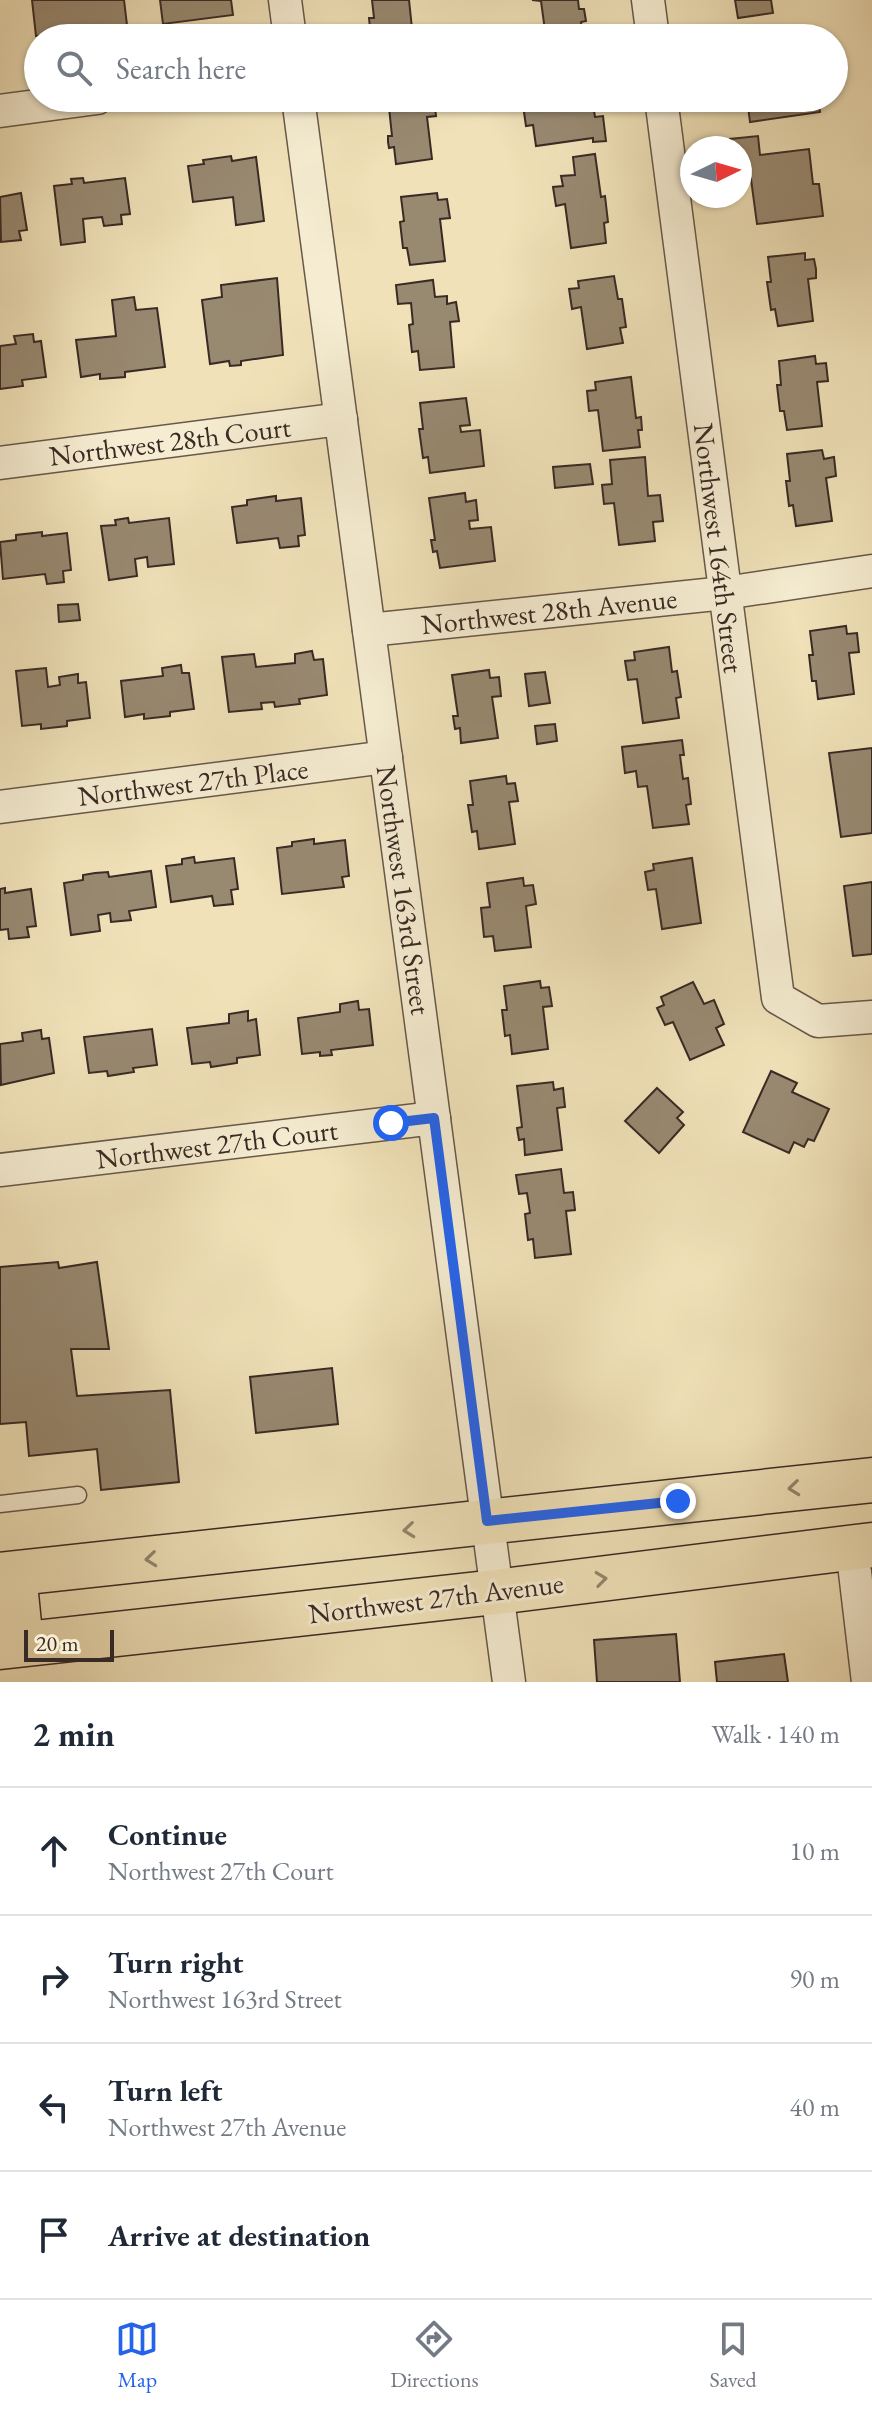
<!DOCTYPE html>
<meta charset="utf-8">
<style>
:root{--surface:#fff;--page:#f2f2f3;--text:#1f2937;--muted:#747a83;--line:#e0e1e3;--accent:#2563eb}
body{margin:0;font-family:"EB Garamond",serif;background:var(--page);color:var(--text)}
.compass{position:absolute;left:680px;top:136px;width:72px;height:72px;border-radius:50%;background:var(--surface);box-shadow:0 2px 6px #0004;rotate:85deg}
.scale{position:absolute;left:24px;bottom:20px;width:90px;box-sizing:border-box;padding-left:8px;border:4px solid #392a25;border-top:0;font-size:22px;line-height:28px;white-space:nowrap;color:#392a25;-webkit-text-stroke:6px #f5ecd1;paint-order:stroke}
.stop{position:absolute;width:24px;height:24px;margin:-18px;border:6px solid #2563eb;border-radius:50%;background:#fff}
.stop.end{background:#2563eb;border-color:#fff;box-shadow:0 2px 8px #0008}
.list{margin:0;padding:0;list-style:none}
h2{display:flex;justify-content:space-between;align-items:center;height:104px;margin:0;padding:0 32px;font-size:34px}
h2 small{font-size:26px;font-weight:400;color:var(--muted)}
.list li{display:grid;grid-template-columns:52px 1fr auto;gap:24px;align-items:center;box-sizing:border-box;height:128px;padding:0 32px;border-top:2px solid var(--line)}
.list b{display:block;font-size:30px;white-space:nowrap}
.list p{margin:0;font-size:26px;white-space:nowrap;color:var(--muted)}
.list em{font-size:26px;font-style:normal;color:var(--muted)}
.icon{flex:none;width:44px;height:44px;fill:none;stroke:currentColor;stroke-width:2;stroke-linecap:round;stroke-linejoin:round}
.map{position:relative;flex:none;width:872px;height:1682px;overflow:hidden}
.search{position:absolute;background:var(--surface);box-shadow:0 2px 6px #0004;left:24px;right:24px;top:24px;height:88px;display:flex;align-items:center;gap:20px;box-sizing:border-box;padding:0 28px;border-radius:44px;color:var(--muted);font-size:30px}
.sheet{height:616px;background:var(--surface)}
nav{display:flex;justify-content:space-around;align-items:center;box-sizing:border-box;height:112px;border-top:2px solid var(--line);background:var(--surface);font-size:22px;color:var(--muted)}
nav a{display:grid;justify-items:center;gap:4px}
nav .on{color:var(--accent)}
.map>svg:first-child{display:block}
.building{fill:#988971;stroke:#392a25;stroke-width:2}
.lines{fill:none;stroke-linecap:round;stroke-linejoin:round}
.lane-casing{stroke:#67584a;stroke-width:19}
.street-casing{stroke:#67584a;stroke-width:35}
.primary-casing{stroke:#392a25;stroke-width:47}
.lane{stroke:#f5ecd1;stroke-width:16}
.street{stroke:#f5ecd1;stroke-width:32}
.primary{stroke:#f0e1b8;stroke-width:44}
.oneway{stroke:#94866e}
.route{stroke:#2563eb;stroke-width:10}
.labels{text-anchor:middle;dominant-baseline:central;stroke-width:6;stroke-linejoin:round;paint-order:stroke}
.street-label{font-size:28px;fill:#392a25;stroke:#f5ecd1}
</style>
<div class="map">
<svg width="872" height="1682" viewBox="0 0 872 1682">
<rect width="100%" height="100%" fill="#f0e1b8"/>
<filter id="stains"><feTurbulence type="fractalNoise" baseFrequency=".0025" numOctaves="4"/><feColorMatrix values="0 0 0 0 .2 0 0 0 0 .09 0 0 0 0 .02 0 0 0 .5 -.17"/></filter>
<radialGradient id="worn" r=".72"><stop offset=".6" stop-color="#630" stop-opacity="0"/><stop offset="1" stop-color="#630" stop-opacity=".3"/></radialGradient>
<g class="building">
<path d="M32 0H124L127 25 81 30 82 35 56 38 55 34 36 36Z"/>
<path d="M160 0H231L233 15 163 24Z"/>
<path d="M372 0H409L413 38H371L369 18H374Z"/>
<path d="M532 0H578L579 9H584L586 21 581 22 583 38H546L541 1Z"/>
<path d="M735 0H771L773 13 738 18Z"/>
<path d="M388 98H434L436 116 427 117 432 159 396 164 394 147 389 148 388 142V136H392Z"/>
<path d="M522 98H592L595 117 603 116 606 141 593 142V138L536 146 533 125 526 126Z"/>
<path d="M747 98H818L820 112 750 122Z"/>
<path d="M758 136 760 155 809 149 813 184H819L823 216 757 224 749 164 740 165V148H731L730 139Z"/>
<path d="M595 154 601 197 605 196 608 222 604 223 606 243 571 248 565 204 556 206 553 187 563 186 561 176 575 175 573 157Z"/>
<path d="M231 156 232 161 256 157 264 221 236 225 233 197 193 202 188 166 204 164 203 160Z"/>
<path d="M83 178 84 183 125 178 130 214 121 215 122 224 104 226 102 217 83 219 85 242 61 245 54 186 72 184 71 179Z"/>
<path d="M21 193 27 230 19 231 21 240 1 242 0 197Z"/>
<path d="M437 193 438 200 447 199 450 218 440 219 445 261 410 265 407 248H403L400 222 404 221 401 197Z"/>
<path d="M805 253V260L814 259 816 269V278L808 279 813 321 778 326 775 309 771 310 767 282H771L768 257Z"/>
<path d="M614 276 618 299H622L626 327 620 328 623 343 587 349 581 307 572 309 569 289 579 288 578 281Z"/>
<path d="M277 278 283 355 241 361V365L230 366 229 361 210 364 202 300 222 297 221 285Z"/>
<path d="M433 280 435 297 447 296V304L456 302 459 321 450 322 454 367 420 370 418 351 412 352 409 325 413 324 411 303 398 304 396 285Z"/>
<path d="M134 297 136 310 157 308 165 367 125 372V377L100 379V374L81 377 76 340 116 336 112 300Z"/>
<path d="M33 334 34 342 41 341 46 377 22 380 23 386 0 389V346L16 344 14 336Z"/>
<path d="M815 356 816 364 826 363 828 381 817 382 822 426 787 430 784 411H780L777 385H781L779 361Z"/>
<path d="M631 377 636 418 641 417 642 430H638L640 447 603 451 598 410 589 411 587 391 596 390 595 382Z"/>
<path d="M466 398 470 425 460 426 461 432 480 430 484 466 430 473 428 457 423 458 419 429H423L420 403Z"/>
<path d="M822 450 824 459 834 457 836 476 826 478 832 521 796 526 793 505 789 506 786 481H790L787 454Z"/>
<path d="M645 457 648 496 660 495 663 521 653 522 655 541 619 545 614 503 604 504 602 485 612 484 610 460Z"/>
<path d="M590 464 593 484 555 488 553 467Z"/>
<path d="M465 493 466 502 476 500 478 520 469 521 470 529 491 527 495 561 440 568 437 551 433 552 431 540H435L429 498Z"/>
<path d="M276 496V501L301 498 305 535 298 536 299 546 280 548 278 538 237 543 232 507 247 505V500Z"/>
<path d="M128 518 129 523 169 518 174 564 148 567 147 557 135 559 137 576 109 580 101 526 116 525 115 520Z"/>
<path d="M42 532V536L67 533 71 570 63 571 64 582 47 584 45 574 3 579 0 542 16 540V535Z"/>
<path d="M78 604 80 620 59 622 58 605Z"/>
<path d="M846 626 847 634 857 633 859 652 849 653 854 694 818 699 816 681H812L809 655H813L810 631Z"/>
<path d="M669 647 672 672 677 671 681 697 676 698 679 718 643 723 637 679 628 680 625 661 635 660 634 652Z"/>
<path d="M312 651 314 660 323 659 327 695 299 699 300 704 275 707 274 702 261 703 262 709 229 712 222 657 254 654 256 667 295 663V654Z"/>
<path d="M181 665 182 673H189L194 709 170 712V716L144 719V714L125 717 121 681 163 676 162 668Z"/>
<path d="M46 668 48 687 60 685 59 677 78 674V683L86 682 90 718 67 721V726L41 729V724L22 726 16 671Z"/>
<path d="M489 670 490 678 499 677 501 696 492 697 498 738 461 743 460 728 455 729 453 716H458L452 675Z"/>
<path d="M545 672 550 703 529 706 525 674Z"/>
<path d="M555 724 557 741 537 744 535 726Z"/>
<path d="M682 740 684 755H680L683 779 688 778 691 804 686 805 689 824 653 828 647 786 638 787 636 771 625 773 622 747Z"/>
<path d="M872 748V833L841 837 829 753Z"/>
<path d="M506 776 507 784 515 783 518 801 509 802 515 844 479 849 477 831 472 832 468 805H473L470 781Z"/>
<path d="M314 839V844L345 840 349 876 342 877 344 887 282 894 277 848 292 846V842Z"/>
<path d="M194 857 195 863 234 858 238 889 231 890 233 904 214 906 212 896 171 902 166 866 182 864V859Z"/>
<path d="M692 858 701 923 662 929 656 889 648 890 645 872 654 870 653 864Z"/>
<path d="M151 871 156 907 129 911 131 920 111 922 110 913 98 915 100 931 71 935 64 883 83 880V875L95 873 108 872 109 877Z"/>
<path d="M523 878 524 886 533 885 536 904 526 906 531 947 495 951 493 936 484 937 481 908 490 907 487 883Z"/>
<path d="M872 882V954L853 956 844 886Z"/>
<path d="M5 888V893L31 889 36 926 27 927 29 937 9 939 8 929 0 930V889Z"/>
<path d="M540 981 541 988 549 987 552 1006 543 1007 548 1049 512 1054 510 1035 505 1036 502 1010H507L504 986Z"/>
<path d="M693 982 704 1004 714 1000 724 1024 716 1028 724 1045 690 1060 673 1022 665 1025 657 1008 664 1005 661 997Z"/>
<path d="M358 1001 359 1010 369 1009 373 1045 331 1050 332 1055 320 1056V1052L302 1054 298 1018 340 1012V1004Z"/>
<path d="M248 1011V1021L256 1019 260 1055 237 1058V1063L211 1067 210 1062 192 1064 187 1028 229 1023V1014Z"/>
<path d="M152 1029 157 1065 133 1068 134 1072 108 1076 107 1071 89 1073 84 1037Z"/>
<path d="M41 1030 42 1039 49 1038 54 1073 1 1085 0 1044 23 1041 22 1033Z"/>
<path d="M771 1071 797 1083 792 1092 829 1109 814 1141 808 1139 804 1147 794 1142 789 1153 743 1132Z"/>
<path d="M553 1082 554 1090 563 1088 565 1107 557 1108 562 1150 525 1155 524 1139 519 1140 517 1128 522 1127 517 1086Z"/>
<path d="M657 1088 683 1112 677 1118 684 1125 659 1153 625 1121Z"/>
<path d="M561 1169 564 1193 573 1192 575 1210 566 1211 571 1254 535 1258 533 1239 528 1240 525 1214 530 1213 527 1193 519 1194 516 1175Z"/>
<path d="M58 1262 59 1268 97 1262 109 1349H71L77 1396 170 1390 179 1482 101 1490 97 1449 29 1456 26 1422 0 1424V1267Z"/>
<path d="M332 1368 338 1424 256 1433 250 1377Z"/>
<path d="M676 1634 680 1682H597L594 1640Z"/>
<path d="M784 1654 788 1682H717L715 1662Z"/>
</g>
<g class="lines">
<defs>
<path id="lane" d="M0 1504 78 1495"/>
<g id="street">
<path d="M285 0 290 38"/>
<path d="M648 0 653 38"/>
<path d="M298 98 509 1682"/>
<path d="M661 98 778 998 818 1021 872 1017"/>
<path d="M0 111 97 98"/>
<path d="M0 463 341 419"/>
<path d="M369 630 725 593 872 571"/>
<path d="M0 807 386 757"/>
<path d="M0 1170 434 1118"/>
<path d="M852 1547 868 1682"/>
</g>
<g id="primary">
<path d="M14 1574 21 1644"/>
<path d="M0 1575 872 1480"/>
<path d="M0 1647 496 1592 872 1545"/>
</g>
</defs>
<use href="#lane" class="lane-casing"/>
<use href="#street" class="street-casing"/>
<use href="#primary" class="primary-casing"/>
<use href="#lane" class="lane"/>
<use href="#street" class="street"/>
<use href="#primary" class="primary"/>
</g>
<defs><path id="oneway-chevron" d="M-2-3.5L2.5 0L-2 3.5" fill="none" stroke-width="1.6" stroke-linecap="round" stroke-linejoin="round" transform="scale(2)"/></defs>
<g class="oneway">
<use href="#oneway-chevron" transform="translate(794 1488) rotate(174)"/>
<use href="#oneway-chevron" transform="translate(409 1530) rotate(174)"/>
<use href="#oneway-chevron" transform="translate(151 1559) rotate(174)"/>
<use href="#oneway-chevron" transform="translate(601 1579) rotate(-7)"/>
</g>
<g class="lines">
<path class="route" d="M391 1123 434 1118 487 1521 678 1501"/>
</g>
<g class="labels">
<g class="street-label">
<text transform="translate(170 441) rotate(-7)">Northwest 28th Court</text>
<text transform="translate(719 548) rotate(83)">Northwest 164th Street</text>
<text transform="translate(549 611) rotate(-6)">Northwest 28th Avenue</text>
<text transform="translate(193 782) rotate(-7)">Northwest 27th Place</text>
<text transform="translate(404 890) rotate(82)">Northwest 163rd Street</text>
<text transform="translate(217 1144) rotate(-7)">Northwest 27th Court</text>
<text transform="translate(436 1598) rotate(-7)">Northwest 27th Avenue</text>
</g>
</g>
<rect width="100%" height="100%" filter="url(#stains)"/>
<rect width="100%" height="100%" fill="url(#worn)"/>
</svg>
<svg class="compass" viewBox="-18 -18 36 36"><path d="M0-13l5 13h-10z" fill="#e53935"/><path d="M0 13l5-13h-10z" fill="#747a83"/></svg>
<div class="scale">20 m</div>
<div class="stop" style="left:391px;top:1123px"></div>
<div class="stop end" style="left:678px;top:1501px"></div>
<div class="search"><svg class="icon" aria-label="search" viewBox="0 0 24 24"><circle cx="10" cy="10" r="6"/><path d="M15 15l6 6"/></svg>Search here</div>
</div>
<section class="sheet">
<h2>2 min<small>Walk · 140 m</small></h2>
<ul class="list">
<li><svg class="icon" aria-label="ahead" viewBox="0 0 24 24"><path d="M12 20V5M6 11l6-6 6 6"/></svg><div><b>Continue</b><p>Northwest 27th Court</p></div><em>10 m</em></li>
<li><svg class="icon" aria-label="right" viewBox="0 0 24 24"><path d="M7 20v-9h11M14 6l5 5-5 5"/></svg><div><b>Turn right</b><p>Northwest 163rd Street</p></div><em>90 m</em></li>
<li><svg class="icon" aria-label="left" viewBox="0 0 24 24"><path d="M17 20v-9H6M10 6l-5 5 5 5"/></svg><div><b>Turn left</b><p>Northwest 27th Avenue</p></div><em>40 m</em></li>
<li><svg class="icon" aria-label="arrive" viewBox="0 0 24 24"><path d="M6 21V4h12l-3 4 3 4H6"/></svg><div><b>Arrive at destination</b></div></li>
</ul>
</section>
<nav>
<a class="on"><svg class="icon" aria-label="map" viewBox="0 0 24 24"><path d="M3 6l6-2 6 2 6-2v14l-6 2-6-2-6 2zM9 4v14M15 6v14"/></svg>Map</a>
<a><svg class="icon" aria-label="directions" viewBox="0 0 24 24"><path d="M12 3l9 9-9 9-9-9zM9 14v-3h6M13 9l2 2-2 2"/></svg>Directions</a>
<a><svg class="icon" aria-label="saved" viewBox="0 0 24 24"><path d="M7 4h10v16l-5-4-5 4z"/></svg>Saved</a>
</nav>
